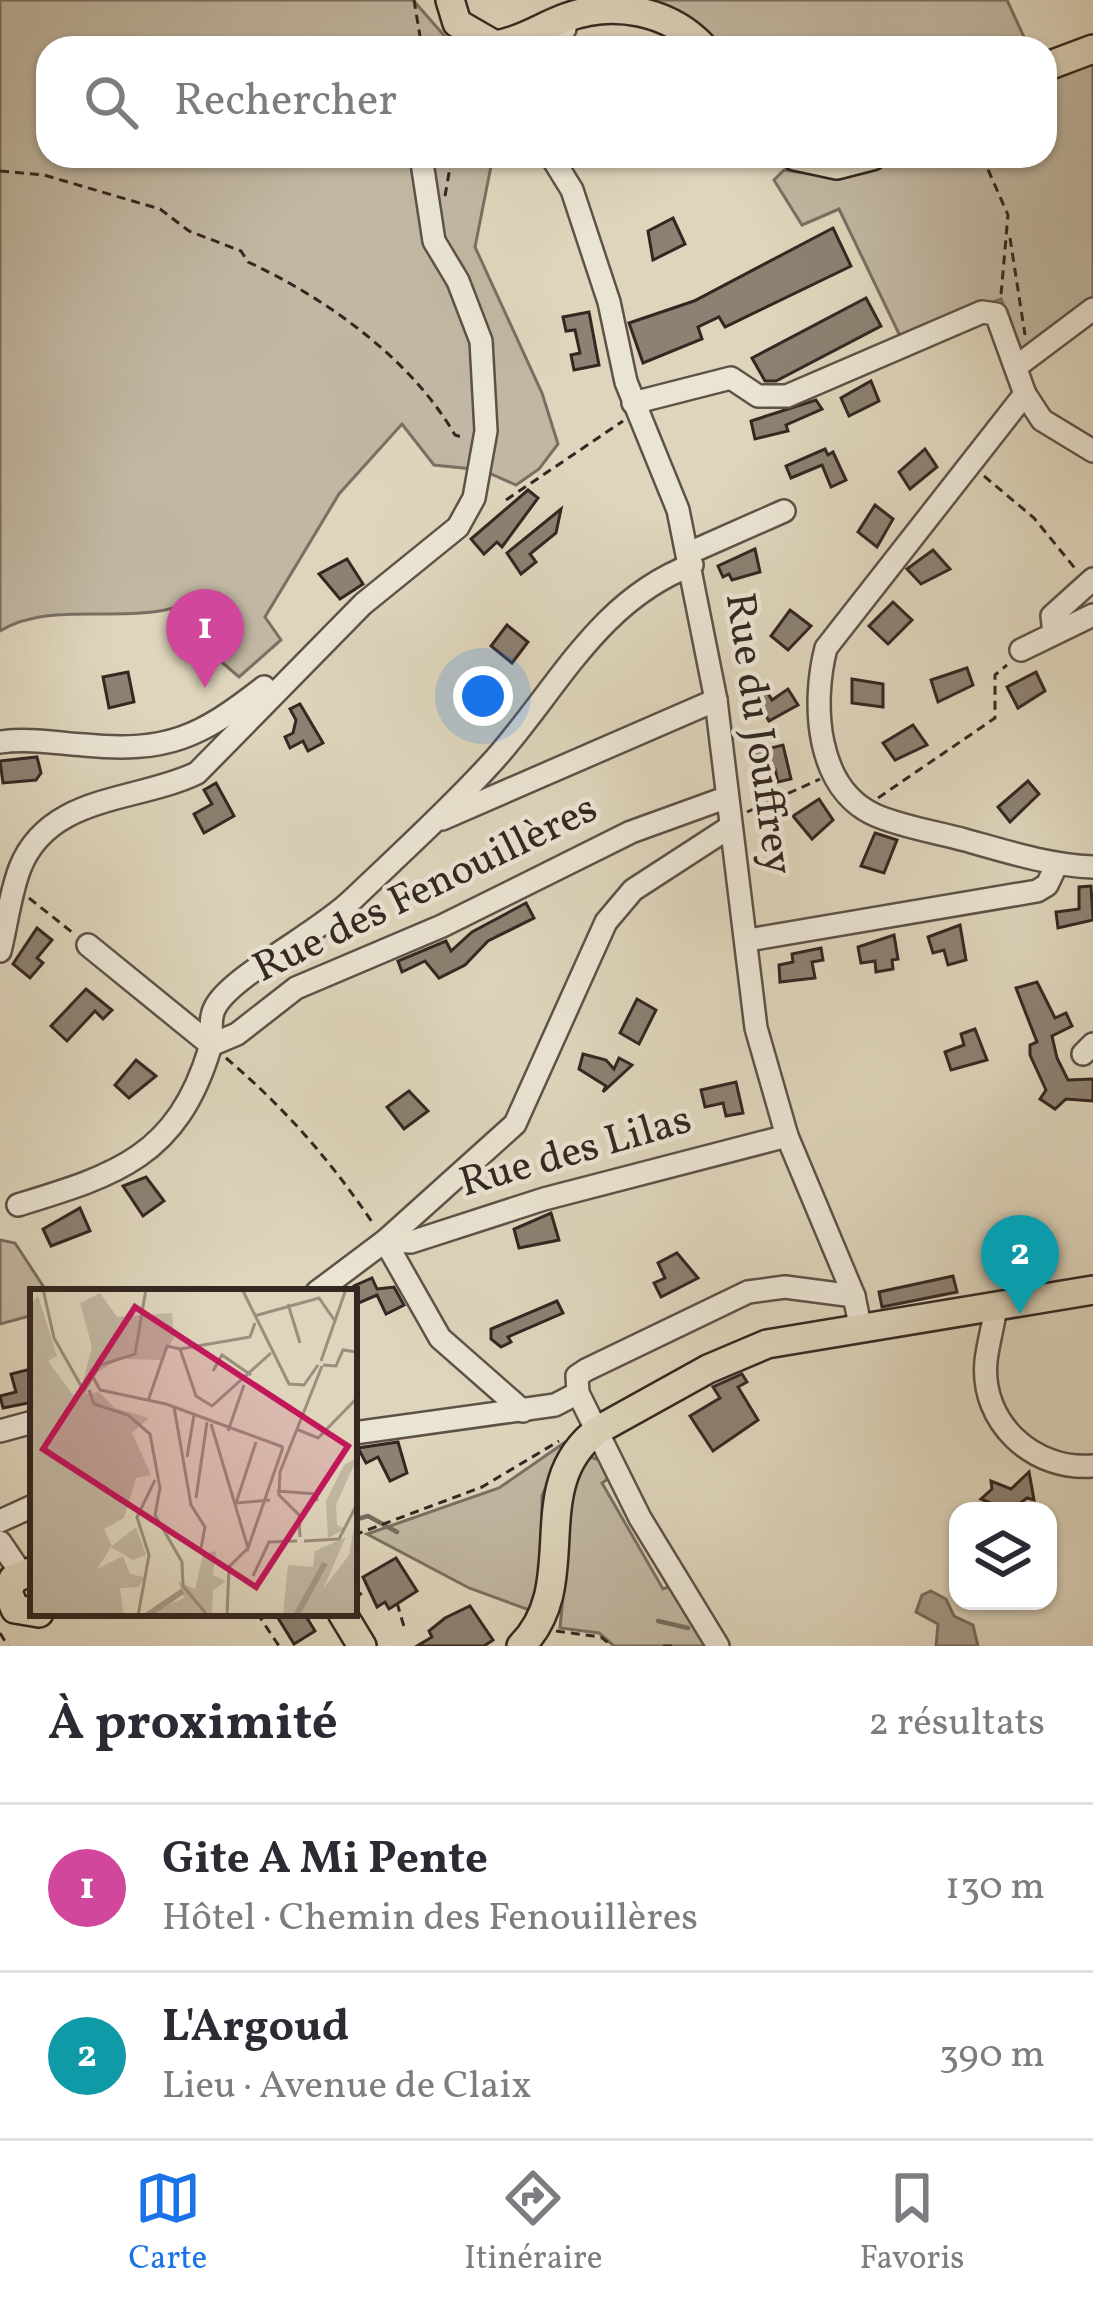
<!DOCTYPE html>
<html lang="fr">
<meta charset="utf-8">
<style>
:root{--surface:#fff;--page:#f7f7f7;--text:#2b2b33;--muted:#7c7c81;--line:#e1e1e2;--accent:#1a73e8}
body{margin:0;font-family:Vollkorn,serif;background:var(--page);color:var(--text)}
.controls{position:absolute;right:36px;bottom:36px;display:grid;overflow:hidden;border-radius:24px;box-shadow:0 3px 9px #0004}
.controls button{width:108px;height:108px;display:grid;place-items:center;padding:0;border:0;border-bottom:3px solid var(--line);background:var(--surface);color:var(--text);font:60px sans-serif}
.you{position:absolute;left:483px;top:696px;width:42px;height:42px;margin:-30px;border:9px solid #fff;border-radius:50%;background:#1a73e8;box-shadow:0 0 0 18px #1a73e833}
.badge{display:grid;place-items:center;width:78px;height:78px;border-radius:50%;background:var(--accent);color:#fff;font-size:39px;font-weight:700}
.pin{position:absolute;translate:-50% -99px;filter:drop-shadow(0 3px 6px #0008)}
.pin::after{content:'';position:absolute;top:63px;width:42px;height:36px;background:inherit;clip-path:polygon(0 0,100% 0,50% 100%)}
.list{margin:0;padding:0;list-style:none}
h2{display:flex;justify-content:space-between;align-items:center;height:156px;margin:0;padding:0 48px;font-size:51px}
h2 small{font-size:39px;font-weight:400;color:var(--muted)}
.list li{display:grid;grid-template-columns:78px 1fr auto;gap:36px;align-items:center;box-sizing:border-box;height:168px;padding:0 48px;border-top:3px solid var(--line)}
.list b{display:block;font-size:45px;white-space:nowrap}
.list p{margin:0;font-size:39px;white-space:nowrap;color:var(--muted)}
.list em{font-size:39px;font-style:normal;color:var(--muted)}
.icon{flex:none;width:66px;height:66px;fill:none;stroke:currentColor;stroke-width:2;stroke-linecap:round;stroke-linejoin:round}
.map{position:relative;flex:none;width:1093px;height:1646px;overflow:hidden}
.search{position:absolute;background:var(--surface);box-shadow:0 3px 9px #0004;left:36px;right:36px;top:36px;height:132px;display:flex;align-items:center;gap:30px;box-sizing:border-box;padding:0 42px;border-radius:36px;color:var(--muted);font-size:45px}
.sheet{height:492px;background:var(--surface)}
nav{display:flex;justify-content:space-around;align-items:center;box-sizing:border-box;height:168px;border-top:3px solid var(--line);background:var(--surface);font-size:33px;color:var(--muted)}
nav a{display:grid;justify-items:center;gap:6px}
nav .on{color:var(--accent)}
.map>svg:first-child{display:block}
.green{fill:#c1b7a2;stroke:#7a6f62;stroke-width:3}
.water{fill:#a49a88;stroke:#776c5f;stroke-width:3}
.lines{fill:none;stroke-linecap:round;stroke-linejoin:round}
.stream{stroke:#776c5f;stroke-width:4.5}
.building{fill:#8c8172;stroke:#342722;stroke-width:3}
.minor-casing{stroke:#5e5248;stroke-width:26}
.major-casing{stroke:#342722;stroke-width:32}
.path{stroke:#342722;stroke-width:3;stroke-dasharray:9 6;stroke-linecap:butt}
.minor{stroke:#eae4d3;stroke-width:21}
.major{stroke:#ded5bc;stroke-width:27}
.labels{text-anchor:middle;dominant-baseline:central;stroke-width:9;stroke-linejoin:round;paint-order:stroke}
.street-label{font-size:42px;fill:#342722;stroke:#eae4d3}
.inset-river{fill:none;stroke:#a49a88;stroke-width:6}
.inset-road{fill:none;stroke:#9a8f7e;stroke-width:3}
.view{fill:#c2185b;fill-opacity:0.15;stroke:#c2185b;stroke-width:6}
.inset-edge{fill:none;stroke:#342722;stroke-width:6}
</style>
<div class="map">
<svg width="1093" height="1646" viewBox="0 0 1093 1646">
<rect width="100%" height="100%" fill="#ded5bc"/>
<filter id="stains"><feTurbulence type="fractalNoise" baseFrequency=".00167" numOctaves="4"/><feColorMatrix values="0 0 0 0 .2 0 0 0 0 .09 0 0 0 0 .02 0 0 0 .5 -.17"/></filter>
<radialGradient id="worn" r=".72"><stop offset=".6" stop-color="#630" stop-opacity="0"/><stop offset="1" stop-color="#630" stop-opacity=".3"/></radialGradient>
<g class="green">
<path d="M0 0H413L455 48H48V156H493L475 247 542 393 558 444 539 469 516 485 482 470 434 465 402 424 339 494 265 617 281 640 239 677 188 633 173 608C118 623 49 601 0 631Z"/>
<path d="M626 0H1007L1029 48H715Z"/>
<path d="M1045 52 1093 63V301L1021 349 1001 299 901 338 839 209 802 225 774 180 784 170 798 172 790 156H1045Z"/>
<path d="M0 1240 15 1243 47 1292H33V1315L0 1324Z"/>
<path d="M564 1443 542 1496V1575L532 1611 469 1588 367 1534 499 1488Z"/>
<path d="M585 1455 602 1461 612 1476 602 1483 663 1589 676 1584 713 1646H614L599 1633 560 1628 573 1489Z"/>
</g>
<path class="water" d="M931 1591 946 1599 954 1616 973 1625 978 1646H936L938 1624 916 1612 922 1595Z"/>
<g class="lines">
<g class="stream">
<path d="M354 1520 368 1516 397 1532"/>
<path d="M658 1621 688 1628"/>
</g>
</g>
<g class="building">
<path d="M673 218 685 244 653 260 648 231Z"/>
<path d="M833 228 851 266 725 327 719 317 698 327 702 339 643 363 629 323 694 301Z"/>
<path d="M866 298 881 326 776 381H765L752 358Z"/>
<path d="M589 312 599 365 574 370 571 355 580 353 575 330 566 331 563 317Z"/>
<path d="M871 381 879 401 849 416 841 398Z"/>
<path d="M816 400 822 409 786 425 788 431 755 439 751 421Z"/>
<path d="M825 449 828 455 833 452 846 480 831 487 822 465 791 478 786 466Z"/>
<path d="M925 449 937 467 910 489 899 472Z"/>
<path d="M528 490 538 498 502 547 497 542 484 554 471 539Z"/>
<path d="M875 505 893 519 877 547 858 532Z"/>
<path d="M561 509 556 533 530 554 536 562 521 574 507 553Z"/>
<path d="M755 549 760 572 732 580 729 574 723 577 718 566Z"/>
<path d="M933 550 950 569 921 584 907 569Z"/>
<path d="M347 559 363 584 340 599 319 574Z"/>
<path d="M893 602 912 620 888 644 869 626Z"/>
<path d="M790 610 811 626 788 650 771 636Z"/>
<path d="M507 625 528 642 512 663 491 646Z"/>
<path d="M478 668 494 680V689L481 705 461 690Z"/>
<path d="M967 668 973 685 938 702 931 680Z"/>
<path d="M128 672 134 702 109 708 103 677Z"/>
<path d="M1036 672 1045 691 1018 708 1007 687Z"/>
<path d="M852 679 883 684V707L852 703Z"/>
<path d="M761 682 772 700 788 689 798 705 769 721 750 689Z"/>
<path d="M300 704 323 743 308 751 303 741 290 748 285 737 293 733 296 720 290 709Z"/>
<path d="M913 725 927 745 895 760 883 743Z"/>
<path d="M783 745 791 779 778 782 775 769 759 773 755 752Z"/>
<path d="M37 757 41 773 36 780 3 783 0 761Z"/>
<path d="M1028 781 1039 794 1010 822 998 807Z"/>
<path d="M216 783 234 816 204 833 194 814 212 804 204 790Z"/>
<path d="M819 799 833 820 812 839 793 816Z"/>
<path d="M875 833 897 840 884 873 861 866Z"/>
<path d="M1091 886 1093 920 1058 928 1056 912 1079 909V887Z"/>
<path d="M526 903 534 918 488 941 465 965 439 978 425 961 402 972 398 961 446 941 451 951 472 932Z"/>
<path d="M960 925 966 960 948 965 944 950 933 953 928 937Z"/>
<path d="M37 928 52 940 37 958 43 963 30 978 13 964Z"/>
<path d="M894 935 898 959 892 960 893 969 876 972 875 961 861 963 858 947Z"/>
<path d="M821 948 823 960 812 962 815 978 780 982 779 965 793 962 792 954Z"/>
<path d="M1037 982 1055 1018 1066 1013 1072 1026 1052 1036 1057 1058 1068 1080 1093 1079V1101L1066 1099 1055 1109 1040 1099 1046 1090 1030 1055V1045L1037 1042 1016 988Z"/>
<path d="M86 989 112 1010 103 1019 95 1011 67 1041 51 1026Z"/>
<path d="M637 999 656 1010 639 1044 620 1033Z"/>
<path d="M975 1029 987 1060 951 1070 945 1052 964 1045 961 1034Z"/>
<path d="M583 1054 606 1060 614 1069 619 1058 632 1065 603 1092 606 1086 579 1069Z"/>
<path d="M136 1060 156 1076 129 1098 115 1085Z"/>
<path d="M736 1082 743 1113 726 1116 723 1103 705 1107 701 1090Z"/>
<path d="M409 1091 428 1111 404 1129 387 1107Z"/>
<path d="M146 1177 164 1201 143 1216 123 1186Z"/>
<path d="M80 1208 90 1231 51 1246 43 1229Z"/>
<path d="M551 1213 559 1240 519 1248 514 1229Z"/>
<path d="M677 1253 698 1278 661 1297 654 1283 665 1278 658 1263Z"/>
<path d="M953 1276 957 1292 882 1307 879 1292Z"/>
<path d="M372 1278 377 1289 394 1287 404 1305 386 1314 377 1295 354 1305V1286Z"/>
<path d="M557 1301 563 1313 508 1337 511 1342 501 1347 491 1339V1329Z"/>
<path d="M31 1369 33 1402 3 1408 0 1396 16 1392 11 1374Z"/>
<path d="M742 1374 747 1382 738 1387 758 1420 713 1451 690 1416 720 1398 713 1387Z"/>
<path d="M398 1442 407 1473 390 1481 378 1457 366 1463 358 1448Z"/>
<path d="M1029 1472 1034 1500 1027 1498 1010 1511H993V1504L981 1499 992 1489 991 1481 1011 1489Z"/>
<path d="M396 1558 417 1591 389 1609 385 1602 377 1607 363 1577Z"/>
<path d="M470 1606 493 1640 484 1646H417L432 1637 429 1631 445 1618Z"/>
<path d="M275 1613H304L315 1631 294 1644Z"/>
</g>
<g class="lines">
<defs>
<g id="minor">
<path d="M547 48 565 29 566 17"/>
<path d="M551 156 572 190 609 302 626 382 678 510 716 700 756 1028 787 1136 854 1296 861 1330"/>
<path d="M1017 366 1093 309"/>
<path d="M1025 394 1042 420 1093 451"/>
<path d="M633 403 731 378 758 396H787L982 312 996 314 1025 394 826 648C812 702 815 788 875 815 902 827 936 832 965 840 1008 852 1048 865 1093 867"/>
<path d="M689 553 784 511"/>
<path d="M1054 633 1052 616 1093 579"/>
<path d="M1021 650 1093 615"/>
<path d="M0 742C28 738 56 743 84 745 168 753 200 737 264 687"/>
<path d="M442 819 716 700"/>
<path d="M748 940 1037 891 1047 885 1056 866"/>
<path d="M88 945 211 1045"/>
<path d="M0 951C7 923 10 894 20 868 49 794 137 802 197 773L363 604 458 527 474 498 486 431 481 341 458 281 434 241 421 156"/>
<path d="M211 1045 237 1034 296 988 442 926 631 832 725 798"/>
<path d="M1083 1054 1093 1044"/>
<path d="M18 1205C116 1175 177 1157 210 1048 214 1033 207 1019 217 1004 237 973 320 932 353 899 401 853 451 808 495 759 558 688 599 600 692 565"/>
<path d="M317 1292 385 1241 515 1124 606 922 633 890 730 827"/>
<path d="M996 1305C994 1324 988 1343 986 1361 980 1423 1034 1471 1093 1466"/>
<path d="M578 1393 640 1518 718 1646"/>
<path d="M523 1411 440 1338 385 1241 411 1242 544 1199 787 1136"/>
<path d="M0 1431 33 1422"/>
<path d="M354 1433 555 1405 578 1393 577 1376 586 1370 748 1292 785 1287 854 1296"/>
<path d="M0 1521 33 1506"/>
<path d="M0 1542 21 1573"/>
</g>
<g id="major">
<path d="M450 0 457 23 495 45C521 41 541 27 565 18 613 0 669 10 704 48"/>
<path d="M1045 67 1093 49"/>
<path d="M795 156 837 165 872 156"/>
<path d="M33 1571 13 1579 8 1592 15 1609 39 1613"/>
<path d="M342 1613 362 1646"/>
<path d="M521 1646C584 1583 523 1486 598 1430L708 1369 767 1344 1093 1290"/>
</g>
</defs>
<use href="#minor" class="minor-casing"/>
<use href="#major" class="major-casing"/>
<g class="path">
<path d="M414 0 422 48"/>
<path d="M982 156 1008 215 1001 295"/>
<path d="M0 171 44 175 160 209 189 231 241 251 248 262C326 298 411 359 455 435L465 438"/>
<path d="M445 196 452 156"/>
<path d="M1010 238 1025 335"/>
<path d="M984 476 1034 518 1078 572"/>
<path d="M506 500 623 421"/>
<path d="M878 798 995 718V675L1007 665"/>
<path d="M747 812 820 779"/>
<path d="M29 898 73 933"/>
<path d="M226 1058C284 1107 332 1162 374 1225"/>
<path d="M354 1535 482 1487 559 1441"/>
<path d="M355 1599 366 1589"/>
<path d="M397 1603 405 1630"/>
<path d="M257 1613 279 1646"/>
<path d="M556 1631 601 1637 612 1646"/>
<path d="M0 1633 8 1646"/>
<path d="M663 1646H674"/>
</g>
<use href="#minor" class="minor"/>
<use href="#major" class="major"/>
</g>
<g class="labels">
<g class="street-label">
<text transform="translate(757 734) rotate(82)">Rue du Jouffrey</text>
<text transform="translate(426 890) rotate(-26)">Rue des Fenouillères</text>
<text transform="translate(576 1153) rotate(-16)">Rue des Lilas</text>
</g>
</g>
<g transform="translate(30 1289)">
<rect width="327" height="327" fill="#ded5bc"/>
<path d="M70 4 87 28 142 24 144 48 132 71 89 70 53 92 62 58 50 14ZM8 7 27 67 18 72 43 106 69 103 85 119 119 129 102 144 121 186 106 189 94 229 74 240 82 257 106 238 116 266 103 271 81 258 67 280 93 267 100 285 114 288 109 298 90 299 94 327H0V16ZM327 169 306 216 307 236 315 240 298 249 296 212 314 176ZM327 223V327L253 326 258 276 283 278 285 262 316 248 293 300 319 266ZM186 262 183 286 196 292 183 301 182 327H112L154 309 148 292 165 300 173 265Z" fill="#c1b7a2"/>
<path class="inset-river" d="M267 325 295 274M116 327 153 302"/>
<path class="inset-road" d="M13 0 24 49 54 102 70 76 105 65 116 0M212 0 259 95 274 96 288 76M258 15 270 54M224 27 289 9 305 32M150 60 220 48 225 34M291 72 316 0M293 76 306 77 313 61 327 63M183 82 192 66 221 86M63 88 70 101 136 115 253 158M59 101 64 115 98 126 120 145 130 199 125 226 152 273 153 297 178 327M118 112 137 57 150 60 166 107 182 117 241 64M144 118 161 216 175 238 171 259M181 135 218 259 253 158M266 140 288 149 327 109M198 142 214 96M226 153 206 214 240 211M157 168 164 126M247 202 286 205 287 212M166 209 177 133M270 248 269 226 249 206 250 183 292 77M274 252 309 250 327 215M223 287 239 253 267 252M108 327 119 266 107 228 125 191M197 327 199 278 218 259"/>
<path class="view" d="M105 18 318 157 226 298 13 160Z"/>
<rect width="327" height="327" class="inset-edge"/>
</g>
<rect width="100%" height="100%" filter="url(#stains)"/>
<rect width="100%" height="100%" fill="url(#worn)"/>
</svg>
<div class="controls">
<button><svg class="icon" aria-label="layers" viewBox="0 0 24 24"><path d="M12 4l9 5-9 5-9-5zM3 14l9 5 9-5"/></svg></button>
</div>
<div class="you"></div>
<div class="pin badge" style="left:205px;top:688px;background:#d1479c">1</div>
<div class="pin badge" style="left:1020px;top:1314px;background:#0f9aa8">2</div>
<div class="search"><svg class="icon" aria-label="search" viewBox="0 0 24 24"><circle cx="10" cy="10" r="6"/><path d="M15 15l6 6"/></svg>Rechercher</div>
</div>
<section class="sheet">
<h2>À proximité<small>2 résultats</small></h2>
<ul class="list">
<li><span class="badge" style="background:#d1479c">1</span><div><b>Gite A Mi Pente</b><p>Hôtel · Chemin des Fenouillères</p></div><em>130 m</em></li>
<li><span class="badge" style="background:#0f9aa8">2</span><div><b>L'Argoud</b><p>Lieu · Avenue de Claix</p></div><em>390 m</em></li>
</ul>
</section>
<nav>
<a class="on"><svg class="icon" aria-label="map" viewBox="0 0 24 24"><path d="M3 6l6-2 6 2 6-2v14l-6 2-6-2-6 2zM9 4v14M15 6v14"/></svg>Carte</a>
<a><svg class="icon" aria-label="directions" viewBox="0 0 24 24"><path d="M12 3l9 9-9 9-9-9zM9 14v-3h6M13 9l2 2-2 2"/></svg>Itinéraire</a>
<a><svg class="icon" aria-label="saved" viewBox="0 0 24 24"><path d="M7 4h10v16l-5-4-5 4z"/></svg>Favoris</a>
</nav>
